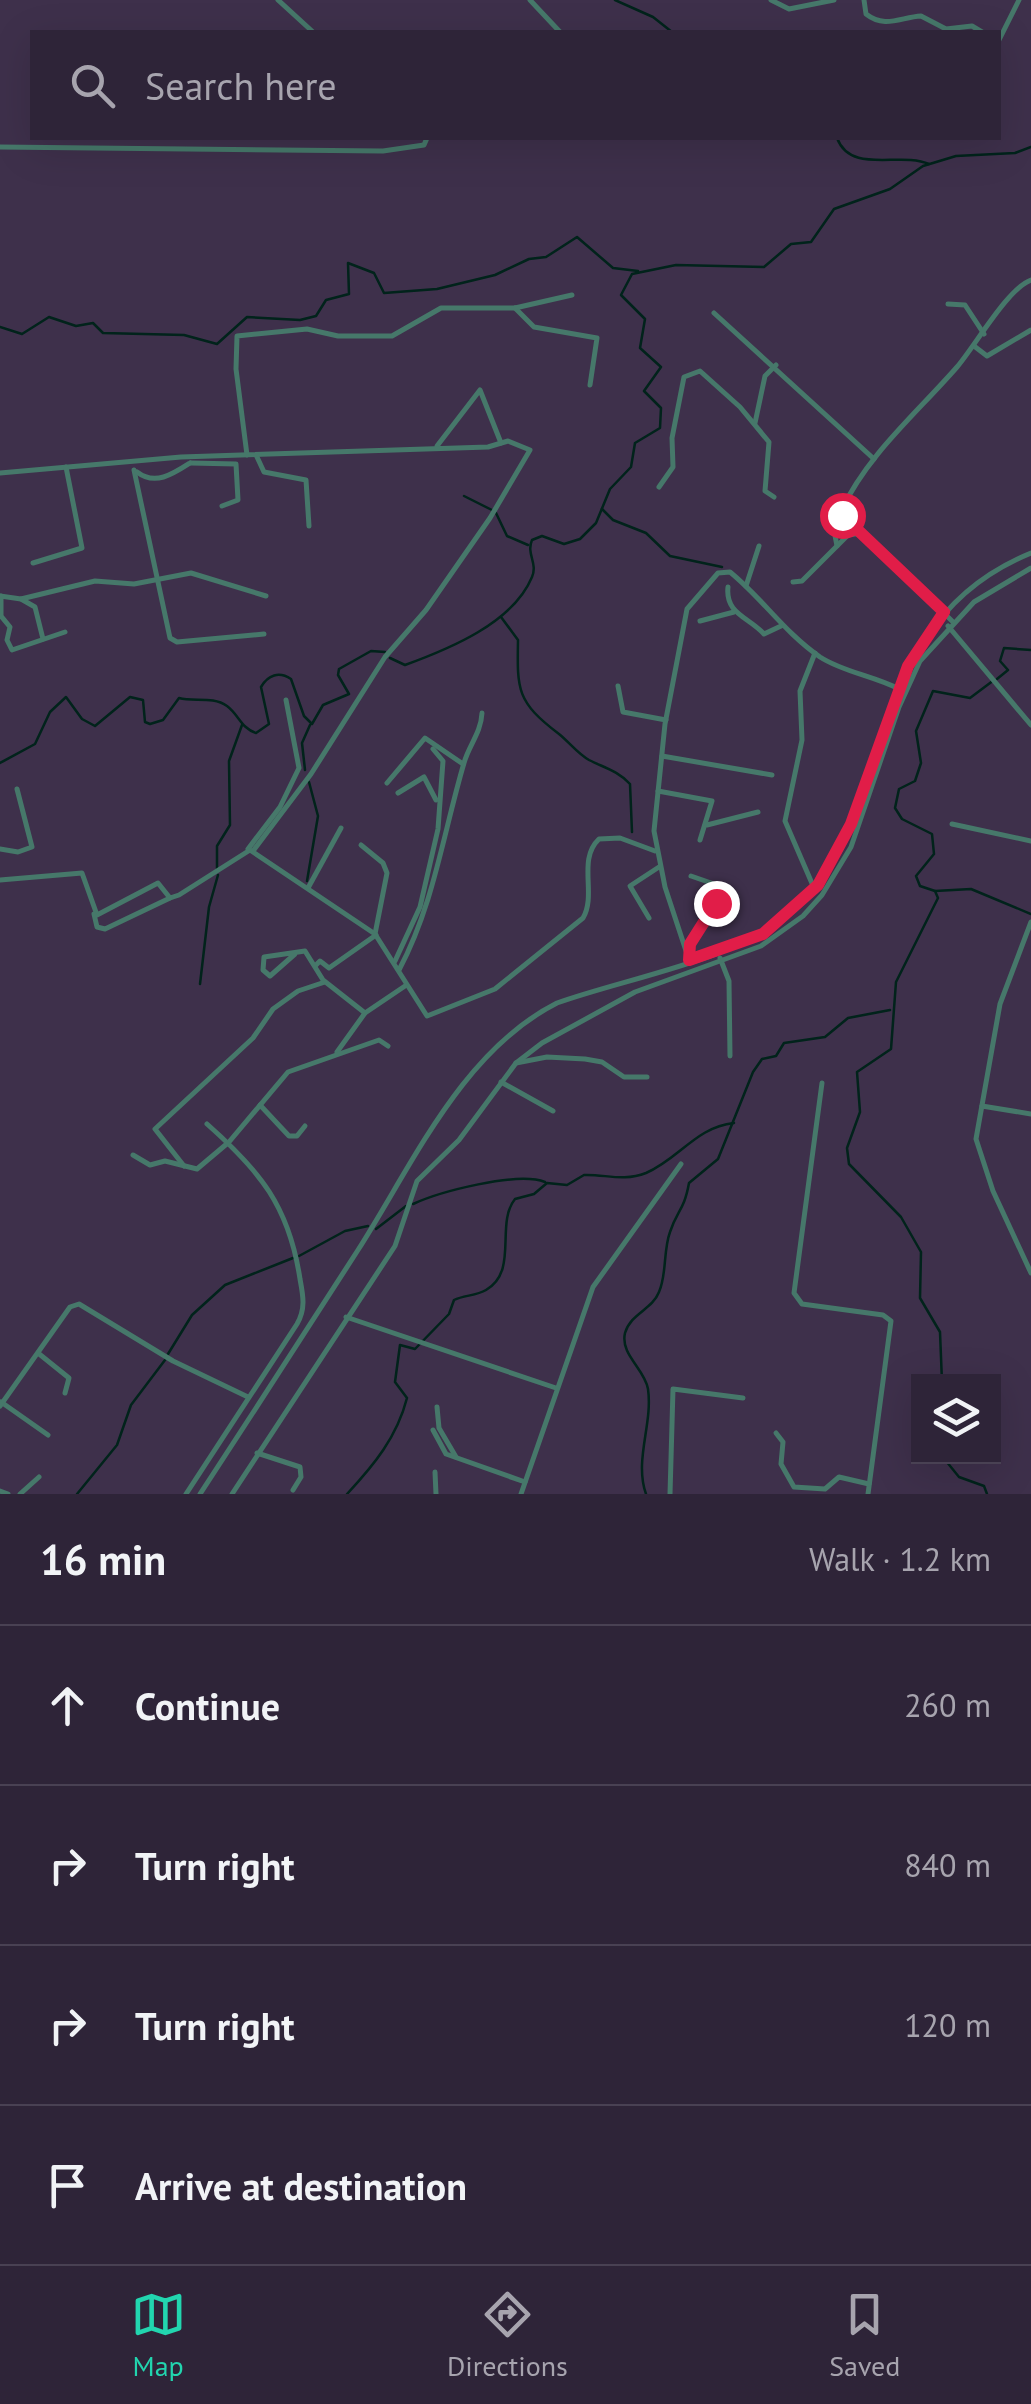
<!DOCTYPE html>
<meta charset="utf-8">
<style>
:root{--surface:#2e2438;--page:#3a3043;--text:#f1f3f6;--muted:#a7a4ae;--line:#494153;--accent:#22d5af}
body{margin:0;font-family:"PT Sans",sans-serif;background:var(--page);color:var(--text)}
.controls{position:absolute;right:30px;bottom:30px;display:grid;overflow:hidden;border-radius:0px;box-shadow:0 10px 40px #0002}
.controls button{width:90px;height:90px;display:grid;place-items:center;padding:0;border:0;border-bottom:2px solid var(--line);background:var(--surface);color:var(--text);font:50px sans-serif}
.stop{position:absolute;width:30px;height:30px;margin:-22px;border:8px solid #e11d48;border-radius:50%;background:#fff}
.stop.end{background:#e11d48;border-color:#fff;box-shadow:0 2px 10px #0008}
.list{margin:0;padding:0;list-style:none}
h2{display:flex;justify-content:space-between;align-items:center;height:130px;margin:0;padding:0 40px;font-size:42px}
h2 small{font-size:32px;font-weight:400;color:var(--muted)}
.list li{display:grid;grid-template-columns:65px 1fr auto;gap:30px;align-items:center;box-sizing:border-box;height:160px;padding:0 40px;border-top:2px solid var(--line)}
.list b{display:block;font-size:38px;white-space:nowrap}
.list em{font-size:32px;font-style:normal;color:var(--muted)}
.icon{flex:none;width:55px;height:55px;fill:none;stroke:currentColor;stroke-width:2;stroke-linecap:round;stroke-linejoin:round}
.map{position:relative;flex:none;width:1031px;height:1494px;overflow:hidden}
.search{position:absolute;background:var(--surface);box-shadow:0 10px 40px #0002;left:30px;right:30px;top:30px;height:110px;display:flex;align-items:center;gap:25px;box-sizing:border-box;padding:0 35px;border-radius:0px;color:var(--muted);font-size:38px}
.sheet{height:770px;background:var(--surface)}
nav{display:flex;justify-content:space-around;align-items:center;box-sizing:border-box;height:140px;border-top:2px solid var(--line);background:var(--surface);font-size:28px;color:var(--muted)}
nav a{display:grid;justify-items:center;gap:5px}
nav .on{color:var(--accent)}
.map>svg:first-child{display:block}
.lines{fill:none;stroke-linecap:round;stroke-linejoin:round}
.stream{stroke:#01231b;stroke-width:2.5}
.minor{stroke:#46786a;stroke-width:5}
.route{stroke:#e11d48;stroke-width:12}
</style>
<div class="map">
<svg width="1031" height="1494" viewBox="0 0 1031 1494">
<rect width="100%" height="100%" fill="#3e304b"/>
<g class="lines">
<g class="stream">
<path d="M615 0 653 17 672 32"/>
<path d="M837 138C851 175 900 151 929 164"/>
<path d="M0 327 22 334 49 317 76 326 93 323 103 333 184 335 217 344 247 317 300 320 316 316 326 300 349 294 348 263 374 273 384 293 437 289 495 275 529 259 546 257 577 237 613 268 638 271"/>
<path d="M464 496 492 510"/>
<path d="M602 509 613 520 646 533 670 556 722 567"/>
<path d="M496 513 507 536 528 545"/>
<path d="M501 617 518 640C517 691 517 702 559 734 569 742 578 754 589 760 605 768 618 771 630 784L632 832"/>
<path d="M390 658 405 665C449 649 513 623 532 577 538 563 526 554 532 540L542 536 564 544 580 539 596 523 610 489 631 467 635 443 660 428 661 408 644 391 661 367 640 348 645 319 621 295 632 274 676 265 764 267 791 244 811 242 834 209 890 189 923 166 956 156 1015 153 1031 147"/>
<path d="M997 679 1008 670 1000 661 1004 648 1031 650"/>
<path d="M0 763 35 744 50 712 66 697 82 719 95 726 130 697 143 700 145 722 150 724 163 720 179 698C194 702 213 696 227 706 239 715 241 728 256 733L269 724 261 687C268 675 279 671 291 679L304 716 312 724 323 705 349 694 338 675 339 669 371 651 385 652"/>
<path d="M305 770 302 743 310 725"/>
<path d="M217 868V846L230 825 229 761 242 725"/>
<path d="M307 881 318 816 309 782"/>
<path d="M935 891 971 889 1031 914"/>
<path d="M200 984 209 907 218 875"/>
<path d="M413 1204C439 1192 517 1171 545 1182"/>
<path d="M376 1229 406 1206"/>
<path d="M299 1256 345 1231 368 1226"/>
<path d="M168 1354 192 1315 225 1285 293 1258"/>
<path d="M942 1382 940 1332 920 1298 921 1252 901 1217 849 1164 847 1148 860 1112 857 1072 891 1049 896 982 938 898 935 891 920 886 916 876 934 854 932 834 902 819 895 808 899 789 915 781 921 763 916 731 933 691 970 698 994 680"/>
<path d="M942 1456 959 1477 984 1486 987 1494"/>
<path d="M77 1494 117 1445 131 1405 165 1360"/>
<path d="M347 1494C374 1465 397 1437 407 1398L395 1382 400 1345 415 1349 449 1314 454 1300C464 1295 476 1296 486 1290 519 1271 495 1224 515 1199L534 1194 547 1183 567 1185 584 1175C605 1174 623 1182 646 1173 679 1159 696 1127 734 1123"/>
<path d="M646 1494C634 1460 653 1424 648 1389 645 1369 620 1355 625 1333 631 1313 652 1310 659 1292 667 1274 663 1251 670 1232 677 1210 684 1211 689 1183L718 1159 753 1072 762 1059 776 1056 784 1043 825 1037 848 1018 890 1010"/>
</g>
<g class="minor">
<path d="M278 0 313 32"/>
<path d="M530 0 560 32"/>
<path d="M771 0 789 9 834 0"/>
<path d="M864 0 866 14C885 29 901 17 921 16L946 29 972 26 982 32"/>
<path d="M998 42 1019 0"/>
<path d="M0 147 383 151 424 145 427 138"/>
<path d="M948 304 965 305 984 334"/>
<path d="M515 308 534 327 597 338 590 385"/>
<path d="M714 313 874 459"/>
<path d="M974 346 987 356 1031 330"/>
<path d="M755 423 765 376 776 365"/>
<path d="M437 446 480 390 501 443"/>
<path d="M247 455 236 369 237 336 307 329 338 336H392L441 308H515L572 295"/>
<path d="M257 457 264 472 306 480 309 526"/>
<path d="M191 463 236 464 238 500 222 506"/>
<path d="M134 470 170 638 177 642 264 634"/>
<path d="M137 472C155 486 173 474 190 463"/>
<path d="M0 473 181 457 488 447 508 441 530 450 490 518 426 610 385 657 311 774 253 851"/>
<path d="M659 487 673 467 672 438 684 377 700 371 740 407 769 442 765 491 774 497"/>
<path d="M837 546 834 530 841 511"/>
<path d="M33 563 82 548 66 467"/>
<path d="M793 582 802 581 848 535 862 533"/>
<path d="M746 586 759 546"/>
<path d="M728 587C725 614 749 617 764 634L781 626"/>
<path d="M0 596 21 599 35 607 43 639"/>
<path d="M1 596V616L10 627 7 640 12 650 65 632"/>
<path d="M21 599 95 581 134 584 191 573 266 596"/>
<path d="M700 621 734 612"/>
<path d="M953 622 841 511C868 454 916 414 957 367 975 346 1008 288 1031 280"/>
<path d="M948 626 1031 725"/>
<path d="M618 686 623 712 666 720"/>
<path d="M662 756 772 775"/>
<path d="M387 783 425 738 463 764"/>
<path d="M658 791 712 801 700 840"/>
<path d="M398 793 424 777 436 800"/>
<path d="M952 824 1031 841"/>
<path d="M707 825 758 812"/>
<path d="M361 845 383 863 387 873 375 934"/>
<path d="M0 849 18 852 32 847 17 789"/>
<path d="M248 849 280 807 299 768 286 700"/>
<path d="M0 880 82 873 97 915 158 883 170 898 179 895 250 850 375 934 427 1016 495 989 583 918C597 894 577 860 599 839L620 838 655 851"/>
<path d="M308 888 341 828"/>
<path d="M814 888 785 821 802 740 800 691 815 653"/>
<path d="M94 914 97 927 105 929 170 898"/>
<path d="M649 918 630 886 659 867"/>
<path d="M1031 922 1000 1004 976 1139 993 1191 1031 1273"/>
<path d="M687 950 710 919 719 892 714 884 691 876"/>
<path d="M295 954 270 976 263 970 264 957 305 951 323 980 365 1013"/>
<path d="M720 958 729 981 730 1056"/>
<path d="M689 960 665 887 654 831 665 724 687 609 718 573 730 572C763 599 784 632 820 657 843 672 874 676 899 689"/>
<path d="M395 961 420 907 438 829 443 761 433 749"/>
<path d="M315 966 320 961 329 968 376 935"/>
<path d="M399 970C434 904 443 834 464 763 469 745 481 733 482 713"/>
<path d="M337 1052 365 1013 405 986"/>
<path d="M516 1063 547 1057 585 1059 602 1062 624 1077H647"/>
<path d="M501 1082 553 1111"/>
<path d="M822 1083 794 1293 802 1304 883 1315 891 1321 868 1494"/>
<path d="M260 1105 289 1136H297L305 1126"/>
<path d="M982 1106 1031 1114"/>
<path d="M133 1155 150 1165 165 1161 197 1169 229 1142 288 1072 379 1040 388 1046"/>
<path d="M184 1166 155 1129 253 1038 273 1009 298 991 325 982"/>
<path d="M346 1317 556 1388"/>
<path d="M38 1353 69 1378 65 1393"/>
<path d="M1 1402 48 1435"/>
<path d="M0 1406 70 1307 79 1304 173 1361 248 1397"/>
<path d="M437 1407 439 1428 456 1457"/>
<path d="M433 1430 446 1454 525 1482"/>
<path d="M776 1433 783 1442 781 1464 794 1487 825 1489 839 1477 869 1484"/>
<path d="M257 1453 300 1467 301 1477 293 1490"/>
<path d="M435 1472 436 1494"/>
<path d="M0 1491 8 1494"/>
<path d="M20 1494 39 1477"/>
<path d="M186 1494 297 1324C306 1309 303 1295 300 1279 289 1206 260 1171 207 1124"/>
<path d="M200 1494C253 1413 306 1331 358 1250 413 1164 462 1051 557 1003 623 979 739 959 790 914 909 811 853 626 1031 553"/>
<path d="M232 1494 395 1246 417 1181 459 1140 516 1063 542 1043 635 992 761 946 803 916 822 895 851 847 899 707 920 661 974 602 1031 568"/>
<path d="M521 1494 593 1287 681 1164"/>
<path d="M670 1494 673 1389 743 1398"/>
</g>
</g>
<g class="lines">
<path class="route" d="M716 903 690 944 689 960 763 934 818 885 851 824 908 666 944 612 842 515"/>
</g>
</svg>
<div class="controls">
<button><svg class="icon" aria-label="layers" viewBox="0 0 24 24"><path d="M12 4l9 5-9 5-9-5zM3 14l9 5 9-5"/></svg></button>
</div>
<div class="stop" style="left:842px;top:515px"></div>
<div class="stop end" style="left:716px;top:903px"></div>
<div class="search"><svg class="icon" aria-label="search" viewBox="0 0 24 24"><circle cx="10" cy="10" r="6"/><path d="M15 15l6 6"/></svg>Search here</div>
</div>
<section class="sheet">
<h2>16 min<small>Walk · 1.2 km</small></h2>
<ul class="list">
<li><svg class="icon" aria-label="ahead" viewBox="0 0 24 24"><path d="M12 20V5M6 11l6-6 6 6"/></svg><div><b>Continue</b></div><em>260 m</em></li>
<li><svg class="icon" aria-label="right" viewBox="0 0 24 24"><path d="M7 20v-9h11M14 6l5 5-5 5"/></svg><div><b>Turn right</b></div><em>840 m</em></li>
<li><svg class="icon" aria-label="right" viewBox="0 0 24 24"><path d="M7 20v-9h11M14 6l5 5-5 5"/></svg><div><b>Turn right</b></div><em>120 m</em></li>
<li><svg class="icon" aria-label="arrive" viewBox="0 0 24 24"><path d="M6 21V4h12l-3 4 3 4H6"/></svg><div><b>Arrive at destination</b></div></li>
</ul>
</section>
<nav>
<a class="on"><svg class="icon" aria-label="map" viewBox="0 0 24 24"><path d="M3 6l6-2 6 2 6-2v14l-6 2-6-2-6 2zM9 4v14M15 6v14"/></svg>Map</a>
<a><svg class="icon" aria-label="directions" viewBox="0 0 24 24"><path d="M12 3l9 9-9 9-9-9zM9 14v-3h6M13 9l2 2-2 2"/></svg>Directions</a>
<a><svg class="icon" aria-label="saved" viewBox="0 0 24 24"><path d="M7 4h10v16l-5-4-5 4z"/></svg>Saved</a>
</nav>
